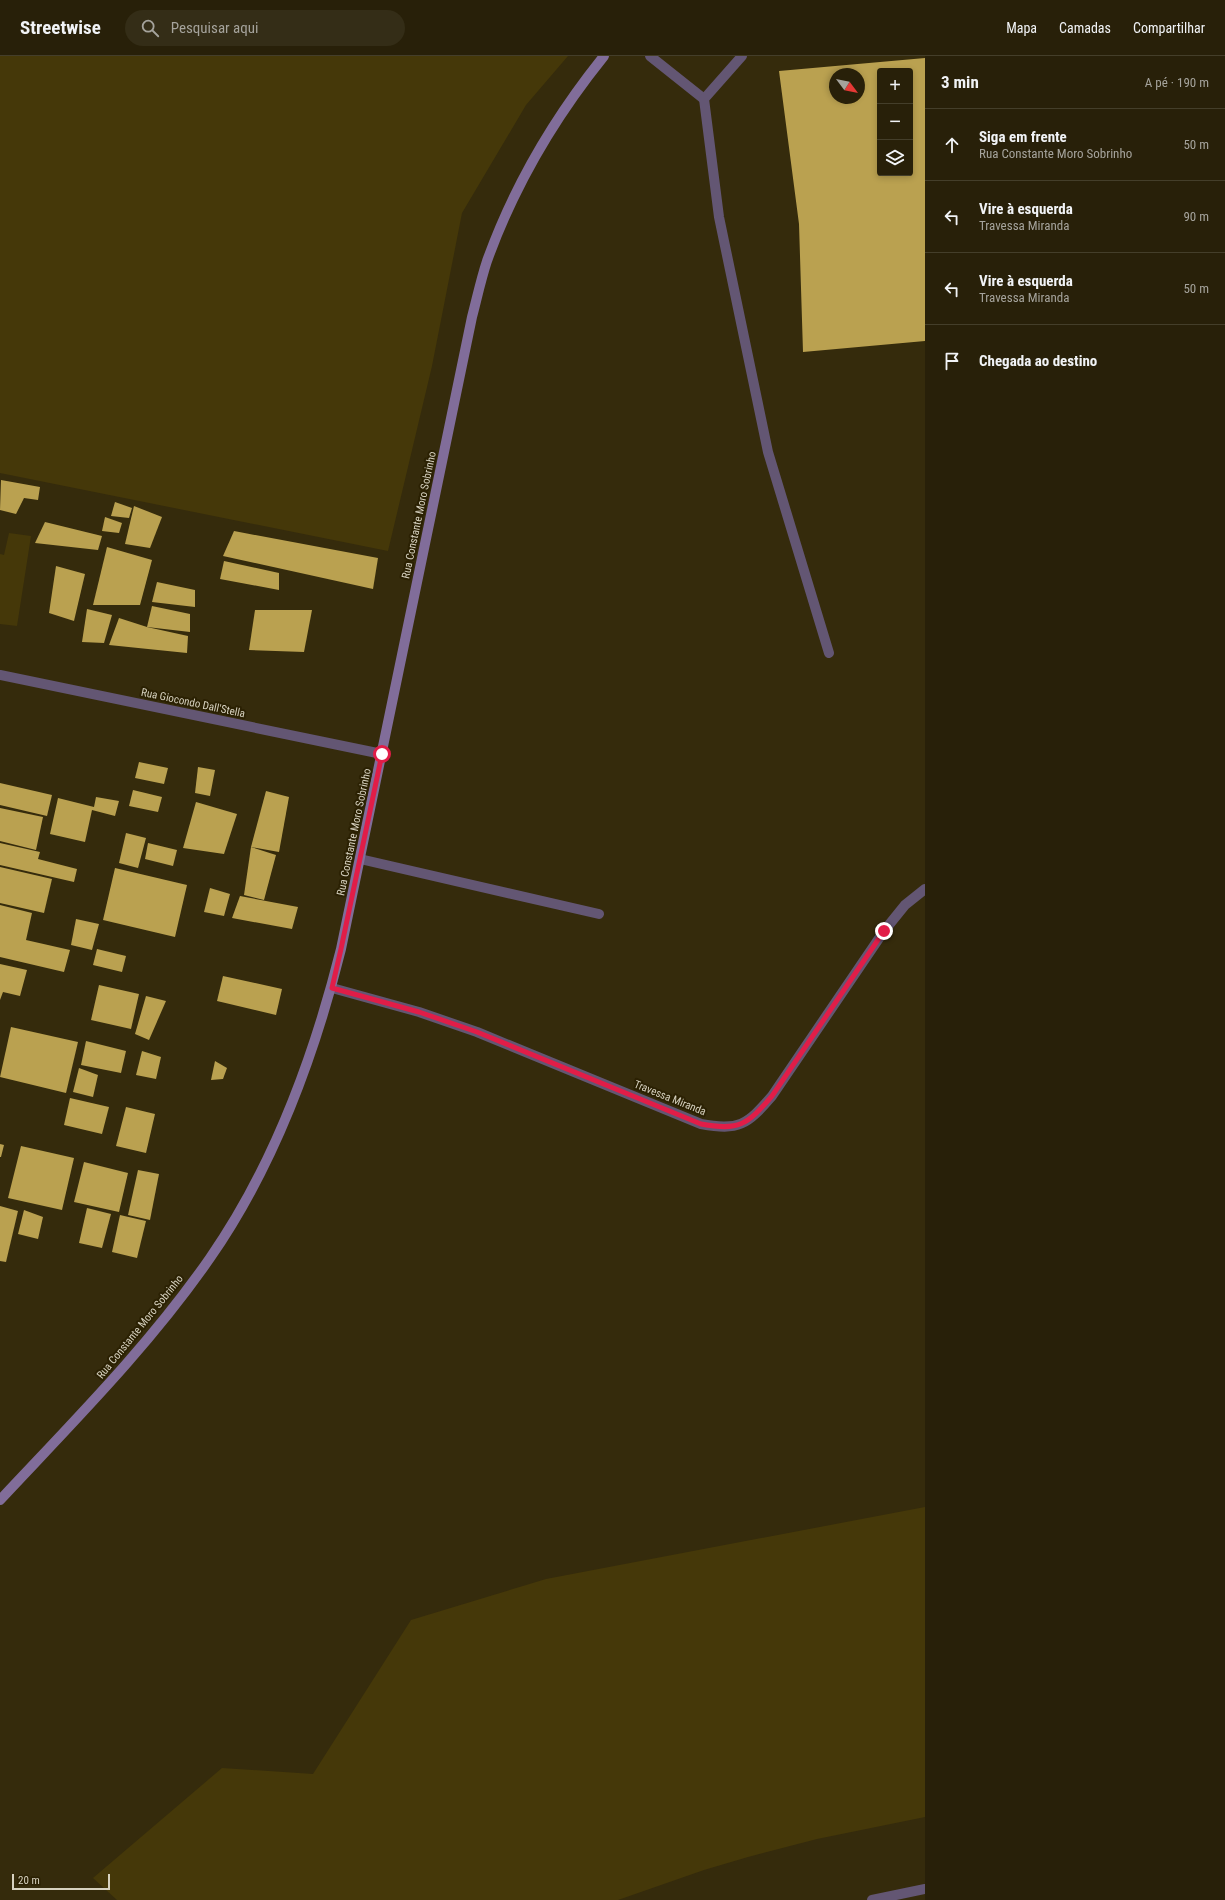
<!DOCTYPE html>
<html lang="pt">
<meta charset="utf-8">
<style>
:root{--surface:#282009;--page:#342d17;--text:#f1f3f6;--muted:#a5a39c;--line:#443e2a}
body{margin:0;font-family:"Roboto Condensed",sans-serif;background:var(--page);color:var(--text)}
.controls{position:absolute;right:12px;top:12px;display:grid;overflow:hidden;border-radius:4px;box-shadow:0 2px 6px #0003}
.controls button{width:36px;height:36px;display:grid;place-items:center;padding:0;border:0;border-bottom:1px solid var(--line);background:var(--surface);color:var(--text);font:20px sans-serif}
.compass{position:absolute;left:829px;top:12px;width:36px;height:36px;border-radius:50%;background:var(--surface);box-shadow:0 2px 6px #0003;rotate:122deg}
.scale{position:absolute;left:12px;bottom:10px;width:98px;box-sizing:border-box;padding-left:4px;border:2px solid #d7d2c0;border-top:0;font-size:11px;line-height:14px;white-space:nowrap;color:#d7d2c0;-webkit-text-stroke:3px #2b2103;paint-order:stroke}
.stop{position:absolute;width:12px;height:12px;margin:-9px;border:3px solid #e11d48;border-radius:50%;background:#fff}
.stop.end{background:#e11d48;border-color:#fff;box-shadow:0 1px 4px #0008}
.list{margin:0;padding:0;list-style:none}
h2{display:flex;justify-content:space-between;align-items:center;height:52px;margin:0;padding:0 16px;font-size:17px}
h2 small{font-size:13px;font-weight:400;color:var(--muted)}
.list li{display:grid;grid-template-columns:26px 1fr auto;gap:12px;align-items:center;box-sizing:border-box;height:72px;padding:0 16px;border-top:1px solid var(--line)}
.list b{display:block;font-size:15px;white-space:nowrap}
.list p{margin:0;font-size:13px;white-space:nowrap;color:var(--muted)}
.list em{font-size:13px;font-style:normal;color:var(--muted)}
.icon{flex:none;width:22px;height:22px;fill:none;stroke:currentColor;stroke-width:2;stroke-linecap:round;stroke-linejoin:round}
.map{position:relative;flex:none;width:925px;height:1844px;overflow:hidden}
header{display:flex;align-items:center;gap:24px;box-sizing:border-box;height:56px;padding:0 20px;background:var(--surface);border-bottom:1px solid var(--line)}
header strong{font-size:19px}
nav{display:flex;gap:22px;margin-inline-start:auto;font-size:14px}
.search{width:280px;height:36px;background:var(--page);display:flex;align-items:center;gap:10px;box-sizing:border-box;padding:0 14px;border-radius:22px;color:var(--muted);font-size:15px}
main{display:flex}
aside{flex:1;background:var(--surface)}
.map>svg:first-child{display:block}
.green{fill:#453809}
.building{fill:#baa150;fill-rule:evenodd}
.lines{fill:none;stroke-linecap:round;stroke-linejoin:round}
.service{stroke:#635673;stroke-width:10}
.minor{stroke:#635673;stroke-width:10}
.secondary{stroke:#816d9a;stroke-width:10}
.route{stroke:#e11d48;stroke-width:5}
.labels{text-anchor:middle;dominant-baseline:central;stroke-width:4;stroke-linejoin:round;paint-order:stroke}
.street-label{font-size:11px;fill:#d7d2c0;stroke:#2b2103}
</style>
<header>
<strong>Streetwise</strong>
<div class="search"><svg class="icon" aria-label="search" viewBox="0 0 24 24"><circle cx="10" cy="10" r="6"/><path d="M15 15l6 6"/></svg>Pesquisar aqui</div>
<nav><a>Mapa</a><a>Camadas</a><a>Compartilhar</a></nav>
</header>
<main>
<div class="map">
<svg width="925" height="1844" viewBox="0 0 925 1844">
<rect width="100%" height="100%" fill="#352b0c"/>
<g class="green">
<path d="M0 0H568L526 49 462 157 432 310 388 495 0 417Z"/>
<path d="M9 477 31 480 17 570 0 568V498L4 499Z"/>
<path d="M925 1451V1761L817 1783 748 1801 704 1814 618 1844H117L93 1822 222 1712 313 1718 411 1564 546 1523Z"/>
</g>
<g class="building">
<path d="M925 2V285L803 296 799 168 779 15ZM880 15H910V117H880ZM835 18H859V42H835Z"/>
<path d="M1 424 40 431 38 444 24 442 16 458 0 454Z"/>
<path d="M115 446 132 452 129 462 111 460Z"/>
<path d="M134 450 162 461 150 492 125 488Z"/>
<path d="M105 461 122 467 119 477 102 475Z"/>
<path d="M45 466 102 480 98 494 35 487Z"/>
<path d="M234 475 378 502 373 533 223 500Z"/>
<path d="M107 491 152 504 140 549H93Z"/>
<path d="M224 505 279 517V534L220 523Z"/>
<path d="M56 510 85 518 74 565 49 557Z"/>
<path d="M157 526 195 534V551L152 546Z"/>
<path d="M152 550 190 558V576L147 571Z"/>
<path d="M87 553 112 559 104 587 82 586Z"/>
<path d="M255 554H312L304 596 249 594Z"/>
<path d="M119 562 147 571 188 580 187 597 109 589Z"/>
<path d="M139 706 168 712 164 728 135 722Z"/>
<path d="M198 711 215 714 210 740 195 737Z"/>
<path d="M0 727 52 739 47 760 0 749Z"/>
<path d="M133 734 162 741 158 756 129 750Z"/>
<path d="M266 735 289 741 279 796 251 791Z"/>
<path d="M96 741 119 745 115 760 92 754 85 786 50 778 58 742 94 751Z"/>
<path d="M196 746 237 758 224 798 183 792Z"/>
<path d="M0 752 43 761 36 794 0 785Z"/>
<path d="M126 777 146 782 138 812 119 807Z"/>
<path d="M0 787 40 796 38 803 77 813 74 826 0 809Z"/>
<path d="M148 787 177 794 173 810 145 803Z"/>
<path d="M251 791 276 799 264 844 244 839Z"/>
<path d="M0 811 52 823 44 857 0 847Z"/>
<path d="M115 812 187 829 175 881 103 864Z"/>
<path d="M210 832 230 838 224 860 204 856Z"/>
<path d="M240 840 298 851 292 873 232 862Z"/>
<path d="M0 849 32 857 26 884 70 894 64 916 0 901Z"/>
<path d="M76 863 99 868 92 894 71 889Z"/>
<path d="M97 893 126 900 122 916 93 909Z"/>
<path d="M0 908 27 914 20 940 3 936 0 944Z"/>
<path d="M223 920 282 933 276 959 217 945Z"/>
<path d="M99 929 139 938 131 973 91 964Z"/>
<path d="M146 940 166 945 149 984 135 978Z"/>
<path d="M11 971 78 986 66 1037 0 1021Z"/>
<path d="M86 985 126 995 121 1017 81 1009Z"/>
<path d="M142 995 161 1001 156 1023 136 1019Z"/>
<path d="M215 1005 227 1012 223 1023 211 1024Z"/>
<path d="M79 1012 98 1019 93 1041 73 1036Z"/>
<path d="M70 1042 109 1051 102 1078 64 1069Z"/>
<path d="M126 1051 155 1058 146 1097 116 1090Z"/>
<path d="M0 1088 4 1089 1 1101H0Z"/>
<path d="M21 1090 74 1102 62 1154 8 1142Z"/>
<path d="M84 1106 128 1117 119 1156 74 1146Z"/>
<path d="M138 1114 159 1118 150 1164 128 1159Z"/>
<path d="M0 1150 18 1155 6 1206 0 1205Z"/>
<path d="M87 1152 111 1158 102 1192 79 1187Z"/>
<path d="M24 1154 43 1161 38 1183 18 1178Z"/>
<path d="M120 1159 146 1165 137 1202 112 1196Z"/>
</g>
<g class="lines">
<g class="service">
<path d="M650 0 704 43"/>
<path d="M742 0 704 43 719 161 768 396 829 597"/>
<path d="M360 803 599 858"/>
</g>
<g class="minor">
<path d="M0 619 382 698"/>
<path d="M332 932 419 956 477 976 701 1068C739 1075 747 1069 772 1040L884 875 905 849 925 833"/>
<path d="M872 1844 925 1833"/>
</g>
<path class="secondary" d="M0 1444C73 1366 149 1290 210 1202 274 1110 314 1001 341 893L472 261C477 242 481 223 487 205 514 130 554 62 604 0"/>
</g>
<g class="lines">
<path class="route" d="M382 698 341 893 332 932 419 956 477 976 701 1068C739 1075 747 1069 772 1040L884 875"/>
</g>
<g class="labels">
<g class="street-label">
<text transform="translate(419 459) rotate(-78)">Rua Constante Moro Sobrinho</text>
<text transform="translate(193 647) rotate(12)">Rua Giocondo Dall'Stella</text>
<text transform="translate(354 776) rotate(-78)">Rua Constante Moro Sobrinho</text>
<text transform="translate(670 1042) rotate(22)">Travessa Miranda</text>
<text transform="translate(140 1271) rotate(-51)">Rua Constante Moro Sobrinho</text>
</g>
</g>
</svg>
<div class="controls">
<button>+</button>
<button>−</button>
<button><svg class="icon" aria-label="layers" viewBox="0 0 24 24"><path d="M12 4l9 5-9 5-9-5zM3 14l9 5 9-5"/></svg></button>
</div>
<svg class="compass" viewBox="-18 -18 36 36"><path d="M0-13l5 13h-10z" fill="#e53935"/><path d="M0 13l5-13h-10z" fill="#a5a39c"/></svg>
<div class="scale">20 m</div>
<div class="stop" style="left:382px;top:698px"></div>
<div class="stop end" style="left:884px;top:875px"></div>
</div>
<aside>
<h2>3 min<small>A pé · 190 m</small></h2>
<ul class="list">
<li><svg class="icon" aria-label="ahead" viewBox="0 0 24 24"><path d="M12 20V5M6 11l6-6 6 6"/></svg><div><b>Siga em frente</b><p>Rua Constante Moro Sobrinho</p></div><em>50 m</em></li>
<li><svg class="icon" aria-label="left" viewBox="0 0 24 24"><path d="M17 20v-9H6M10 6l-5 5 5 5"/></svg><div><b>Vire à esquerda</b><p>Travessa Miranda</p></div><em>90 m</em></li>
<li><svg class="icon" aria-label="left" viewBox="0 0 24 24"><path d="M17 20v-9H6M10 6l-5 5 5 5"/></svg><div><b>Vire à esquerda</b><p>Travessa Miranda</p></div><em>50 m</em></li>
<li><svg class="icon" aria-label="arrive" viewBox="0 0 24 24"><path d="M6 21V4h12l-3 4 3 4H6"/></svg><div><b>Chegada ao destino</b></div></li>
</ul>
</aside>
</main>
